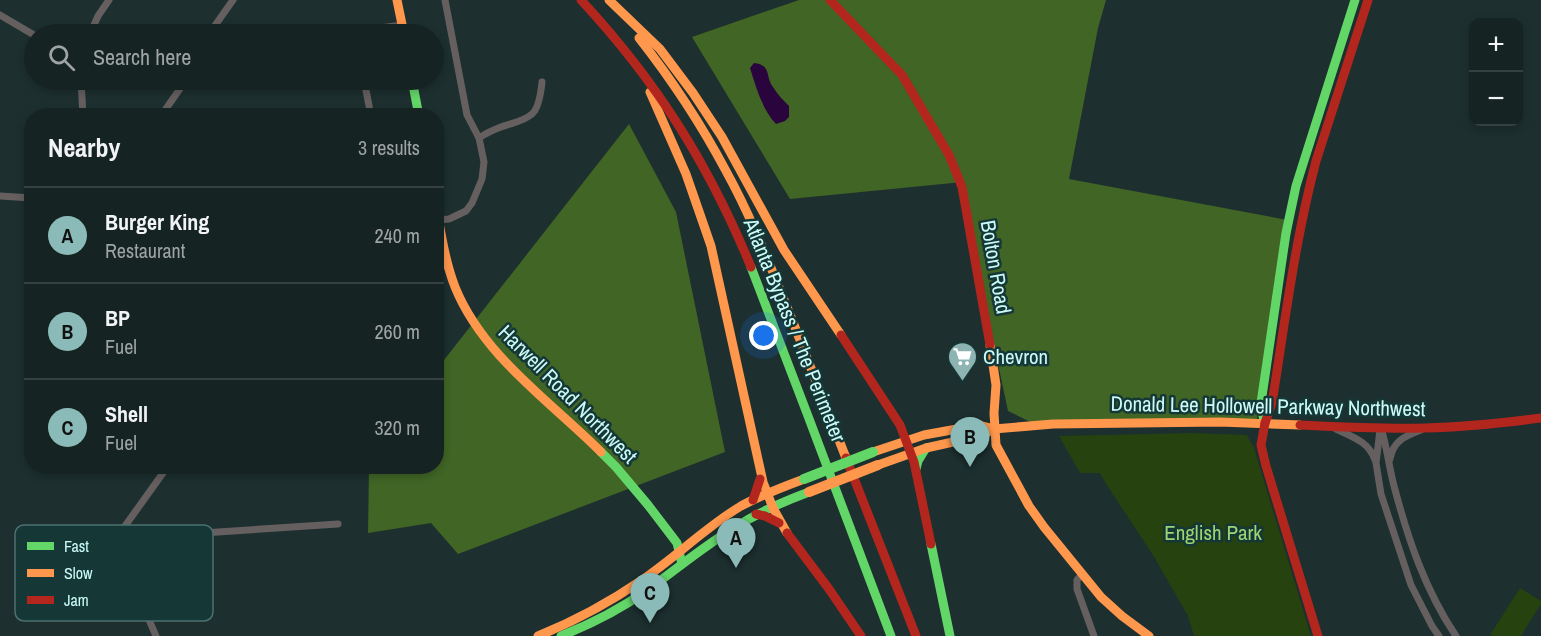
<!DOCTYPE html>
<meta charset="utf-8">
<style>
:root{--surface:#162323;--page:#1f2b2b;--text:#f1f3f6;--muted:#9ea4a6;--line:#354041;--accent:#8bbbb9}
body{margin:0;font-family:"Archivo Narrow",sans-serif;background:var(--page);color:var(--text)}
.controls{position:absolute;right:18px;top:18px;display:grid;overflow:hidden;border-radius:12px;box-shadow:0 3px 9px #0003}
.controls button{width:54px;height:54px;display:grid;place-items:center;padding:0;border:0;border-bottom:2px solid var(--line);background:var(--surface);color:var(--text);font:30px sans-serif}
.you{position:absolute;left:764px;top:336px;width:21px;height:21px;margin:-15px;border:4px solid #fff;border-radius:50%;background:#1a73e8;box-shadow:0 0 0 9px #1a73e833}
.badge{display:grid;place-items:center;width:39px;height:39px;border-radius:50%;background:var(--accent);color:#111;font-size:20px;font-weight:700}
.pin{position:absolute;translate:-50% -50px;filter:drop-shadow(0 2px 3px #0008)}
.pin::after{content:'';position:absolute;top:32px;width:21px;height:18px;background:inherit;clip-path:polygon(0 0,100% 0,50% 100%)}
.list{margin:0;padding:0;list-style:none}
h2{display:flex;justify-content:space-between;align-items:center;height:78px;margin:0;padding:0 24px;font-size:26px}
h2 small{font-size:20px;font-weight:400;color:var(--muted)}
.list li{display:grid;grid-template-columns:39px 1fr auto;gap:18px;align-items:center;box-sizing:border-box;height:96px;padding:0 24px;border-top:2px solid var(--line)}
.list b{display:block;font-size:22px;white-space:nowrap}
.list p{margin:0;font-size:20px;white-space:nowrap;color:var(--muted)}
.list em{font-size:20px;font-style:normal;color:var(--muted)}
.icon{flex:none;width:33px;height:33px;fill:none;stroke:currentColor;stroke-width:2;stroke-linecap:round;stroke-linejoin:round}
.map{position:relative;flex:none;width:1541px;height:636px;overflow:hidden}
.search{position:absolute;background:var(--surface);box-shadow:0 3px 9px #0003;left:24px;top:24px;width:420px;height:66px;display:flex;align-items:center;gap:15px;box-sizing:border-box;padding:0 21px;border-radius:33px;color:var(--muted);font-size:22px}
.panel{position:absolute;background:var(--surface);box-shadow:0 3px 9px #0003;left:24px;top:108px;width:420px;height:366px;border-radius:24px}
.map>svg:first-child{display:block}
.green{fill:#26420f}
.forest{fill:#406525}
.water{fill:#2a043c}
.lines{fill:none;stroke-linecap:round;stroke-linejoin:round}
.street{stroke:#665f5f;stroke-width:7}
.fast{stroke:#63d668;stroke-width:9}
.slow{stroke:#ff974d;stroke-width:9}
.jam{stroke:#b3261e;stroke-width:9}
.fast-bridge{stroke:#63d668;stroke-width:10}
.slow-bridge{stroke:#ff974d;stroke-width:10}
.labels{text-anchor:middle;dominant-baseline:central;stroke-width:5;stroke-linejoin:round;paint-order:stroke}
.street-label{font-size:21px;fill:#cafbf9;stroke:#153736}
.poi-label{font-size:21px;fill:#cafbf9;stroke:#153736;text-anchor:start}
.park-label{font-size:21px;fill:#9cd572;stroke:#153736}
.key{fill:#153736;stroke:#4b7270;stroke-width:1.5}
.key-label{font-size:16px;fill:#cafbf9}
</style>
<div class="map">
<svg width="1541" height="636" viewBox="0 0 1541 636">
<rect width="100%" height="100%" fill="#1d2f2f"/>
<g class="green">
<path d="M1190 433 1247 435 1254 448 1311 636H1194L1188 616 1153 555 1106 484 1100 473H1080L1059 436Z"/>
<path d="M1520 588 1541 601V604L1521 636H1493L1490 635Z"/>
</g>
<g class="forest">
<path d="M799 0H1106L1098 28 1069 179 1293 221 1256 424 1041 427 1008 411 979 274 963 182 790 199 692 37Z"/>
<path d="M629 124 676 212 725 452 458 554 431 523 368 533 369 467 436 466 437 369Z"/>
</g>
<path class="water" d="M754 63C772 65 765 77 773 87 777 94 783 100 789 106V117L785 121 776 124C762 109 756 87 750 68Z"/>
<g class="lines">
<g class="street">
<path d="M0 15 34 35"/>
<path d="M90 34 98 16 109 0"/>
<path d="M209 34 233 0"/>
<path d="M358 34V31L402 25"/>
<path d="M81 80 83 116"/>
<path d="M364 80 371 116"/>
<path d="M161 116 186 80"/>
<path d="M479 138C486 133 493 130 501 127 511 123 523 122 532 114 539 108 541 92 542 82"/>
<path d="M0 196 32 198"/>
<path d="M439 220 449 219 466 211 472 203 482 179 484 162 479 138 467 115 445 0"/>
<path d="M436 268 448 266"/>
<path d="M1381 428C1387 447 1389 467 1394 486 1408 539 1425 590 1456 636"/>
<path d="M1336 429C1353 437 1369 442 1375 460"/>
<path d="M1380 430 1376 463 1381 494 1411 585 1432 626 1439 636"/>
<path d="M1390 459C1393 441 1405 436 1421 430"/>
<path d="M117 537 203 533 338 524"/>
<path d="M1082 574 1077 580V589L1094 636"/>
<path d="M156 636 115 540 168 466"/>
</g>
<g class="fast">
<path d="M412 80 419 116"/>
<path d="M751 267 808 416 891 636"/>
<path d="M1264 422 1261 403 1286 233 1296 186 1355 0"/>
<path d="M601 452 616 467 648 505 677 543 682 564"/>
<path d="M916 469 918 461 926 448"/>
<path d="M931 544 950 636"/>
<path d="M561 636C591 624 619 610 646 591 677 569 706 544 739 525 761 511 785 501 809 492"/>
</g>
<g class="slow">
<path d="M397 0 404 34"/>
<path d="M609 0 660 49 693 93 722 137 784 250 841 335"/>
<path d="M639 38C672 80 701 124 726 171 752 218 771 268 791 317 809 364 828 411 846 458"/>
<path d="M650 92 686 174 711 246 763 482 773 508 787 533"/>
<path d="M436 206C441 233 445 261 455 287 483 356 550 401 601 452"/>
<path d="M990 345 996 385 994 413 996 445 1029 506 1044 527 1101 597 1122 616 1149 636"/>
<path d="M873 452 924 435 979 425 994 429 1053 424 1220 422 1300 425"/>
<path d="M878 465 926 448 980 436 994 429"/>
<path d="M538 636C575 621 610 602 642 580 676 557 706 527 741 506 761 495 783 487 804 479"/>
</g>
<g class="jam">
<path d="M581 0C657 82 708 163 751 267"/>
<path d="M830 0 902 75 949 155 962 187 990 345"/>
<path d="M841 335 900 425 914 462 931 544"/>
<path d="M1265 423 1261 445 1266 466 1318 636"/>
<path d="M1265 423 1272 403C1285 322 1295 240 1316 161L1368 0"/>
<path d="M1300 425C1341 427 1383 429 1425 428 1464 427 1503 423 1541 418"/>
<path d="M846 458 916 636"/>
<path d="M753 500 760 479"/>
<path d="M756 514 765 516 779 523"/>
<path d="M787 533 829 589 861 636"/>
</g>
<path class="fast-bridge" d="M804 479 873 452"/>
<path class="slow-bridge" d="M809 492 878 465"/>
</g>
<defs>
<symbol id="supermarket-pin" viewBox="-11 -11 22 30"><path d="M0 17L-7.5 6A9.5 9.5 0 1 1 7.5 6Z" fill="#8db4b2" stroke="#153736"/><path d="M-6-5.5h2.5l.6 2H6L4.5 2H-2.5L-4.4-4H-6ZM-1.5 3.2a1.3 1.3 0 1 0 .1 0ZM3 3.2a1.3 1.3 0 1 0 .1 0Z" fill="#fff"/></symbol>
</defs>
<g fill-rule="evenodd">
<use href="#supermarket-pin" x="946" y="340" width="33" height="45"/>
</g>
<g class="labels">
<g class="street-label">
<text transform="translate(996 267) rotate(80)">Bolton Road</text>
<text transform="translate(795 330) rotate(68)">Atlanta Bypass / The Perimeter</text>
<text transform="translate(568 394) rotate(45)">Harwell Road Northwest</text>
<text transform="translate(1268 406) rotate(1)">Donald Lee Hollowell Parkway Northwest</text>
</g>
<g class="poi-label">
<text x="983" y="356">Chevron</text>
</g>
<g class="park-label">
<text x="1213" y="532">English Park</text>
</g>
</g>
<rect x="15" y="525" width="198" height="96" rx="9" class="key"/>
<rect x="27" y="542" width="27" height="8" fill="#63d668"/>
<rect x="27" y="569" width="27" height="8" fill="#ff974d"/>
<rect x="27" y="596" width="27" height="8" fill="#b3261e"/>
<g class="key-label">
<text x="64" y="552">Fast</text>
<text x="64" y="579">Slow</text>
<text x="64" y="606">Jam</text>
</g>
</svg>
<div class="controls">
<button>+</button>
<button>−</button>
</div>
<div class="you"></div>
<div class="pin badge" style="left:736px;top:568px">A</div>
<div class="pin badge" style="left:970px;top:467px">B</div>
<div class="pin badge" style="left:650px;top:623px">C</div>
<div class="search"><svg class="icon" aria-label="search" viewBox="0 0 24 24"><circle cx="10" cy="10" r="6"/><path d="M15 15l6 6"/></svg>Search here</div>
<section class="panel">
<h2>Nearby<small>3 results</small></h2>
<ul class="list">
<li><span class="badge">A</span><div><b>Burger King</b><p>Restaurant</p></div><em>240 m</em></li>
<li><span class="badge">B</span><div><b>BP</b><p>Fuel</p></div><em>260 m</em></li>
<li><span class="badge">C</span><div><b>Shell</b><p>Fuel</p></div><em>320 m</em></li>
</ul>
</section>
</div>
